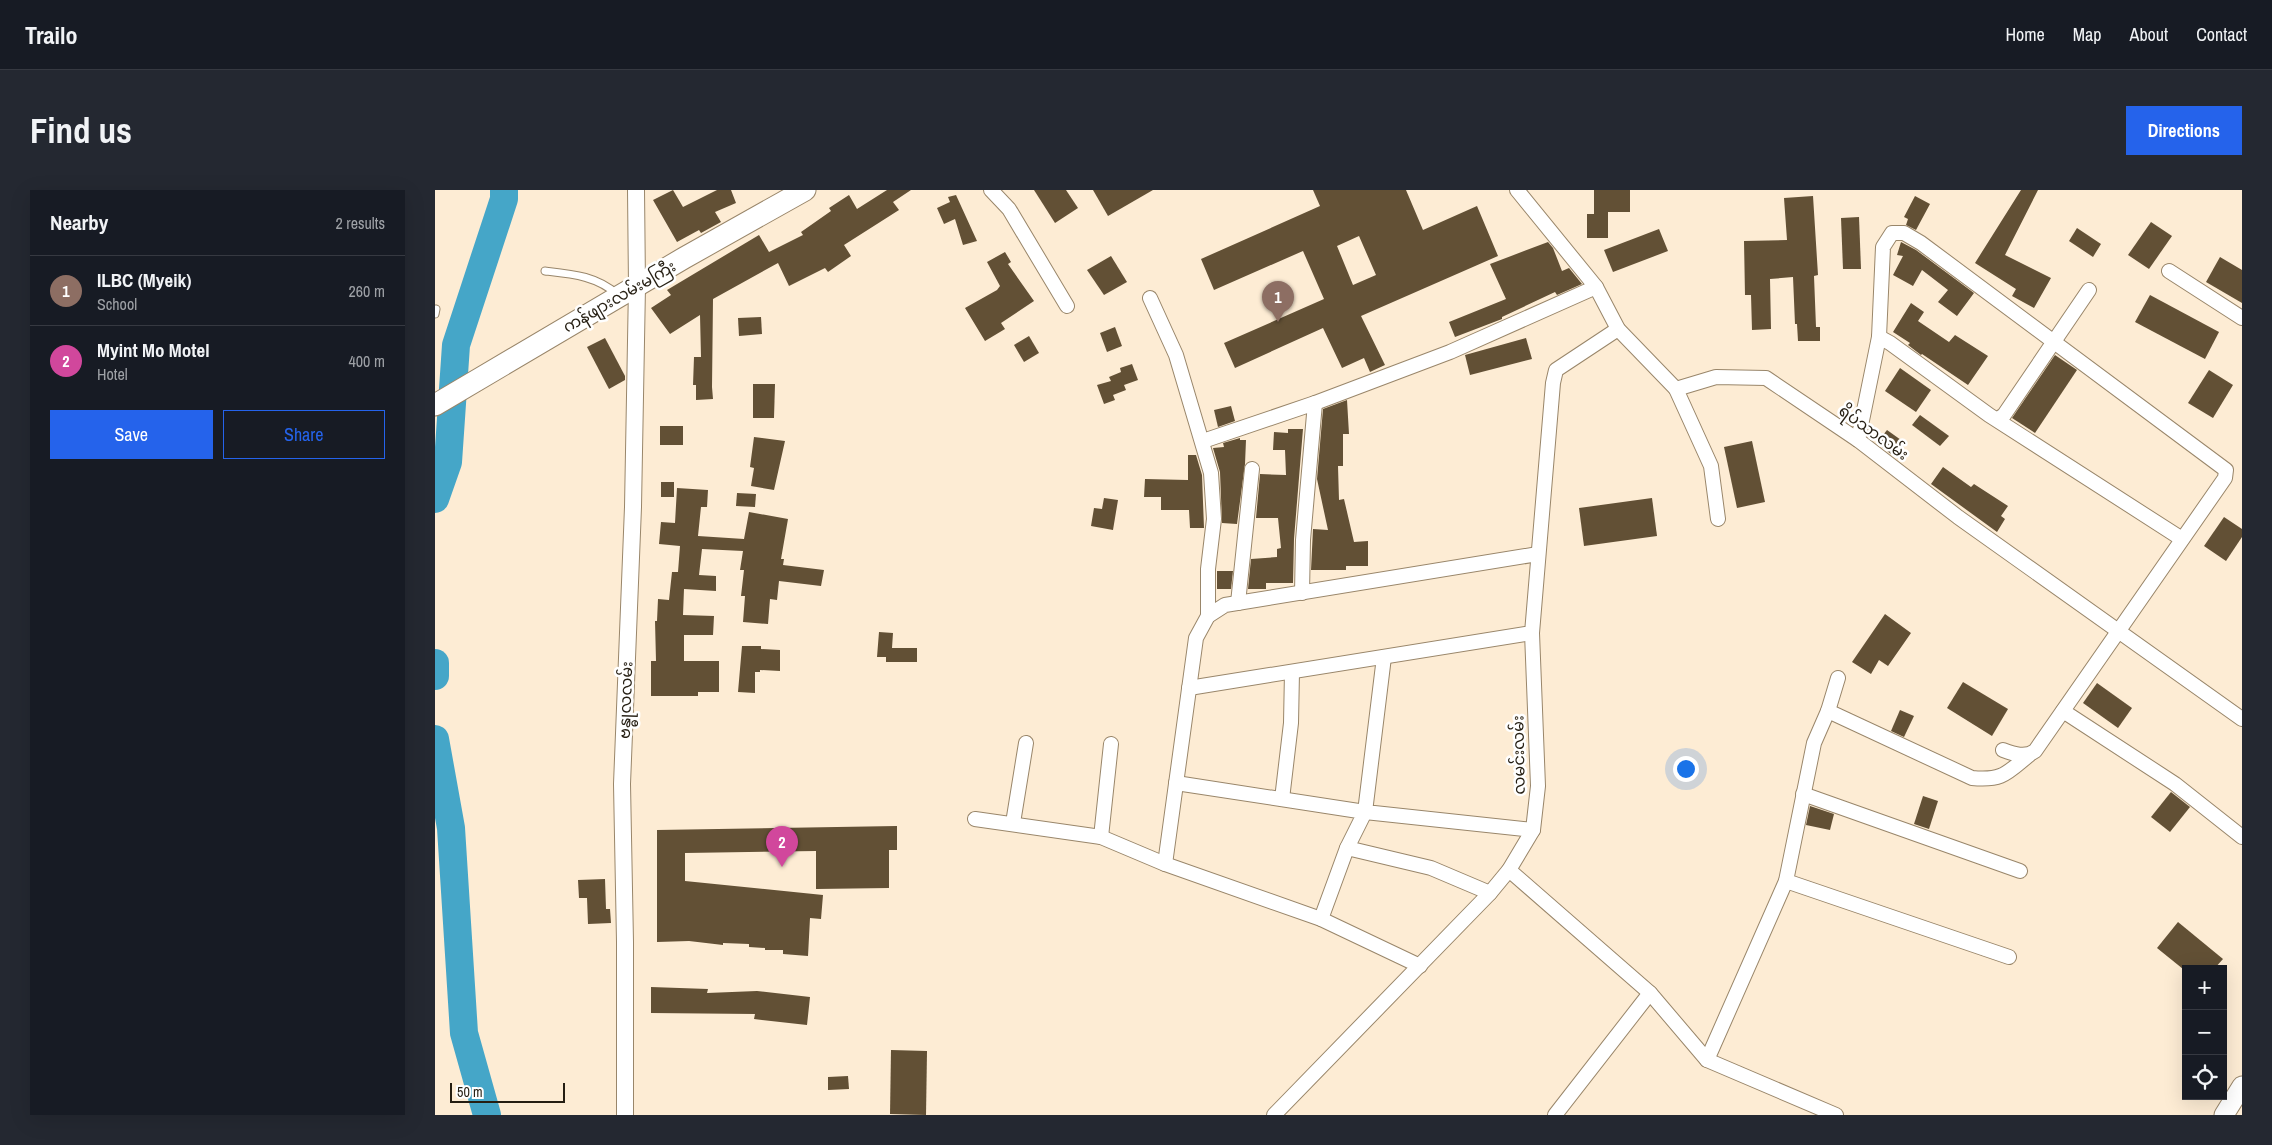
<!DOCTYPE html>
<meta charset="utf-8">
<style>
:root{--surface:#171b24;--page:#242831;--text:#f1f3f6;--muted:#9ea1a6;--line:#363941;--accent:#2563eb}
body{margin:0;font-family:"Archivo Narrow","Noto Sans Myanmar",sans-serif;background:var(--page);color:var(--text)}
.controls{position:absolute;right:15px;bottom:15px;display:grid;overflow:hidden;border-radius:0px;box-shadow:0 5px 20px #0002}
.controls button{width:45px;height:45px;display:grid;place-items:center;padding:0;border:0;border-bottom:1px solid var(--line);background:var(--surface);color:var(--text);font:25px sans-serif}
.scale{position:absolute;left:15px;bottom:12px;width:115px;box-sizing:border-box;padding-left:5px;border:2px solid #251e12;border-top:0;font-size:14px;line-height:18px;white-space:nowrap;color:#251e12;-webkit-text-stroke:4px #fff;paint-order:stroke}
.you{position:absolute;left:1250px;top:578px;width:18px;height:18px;margin:-12px;border:4px solid #fff;border-radius:50%;background:#1a73e8;box-shadow:0 0 0 8px #1a73e833}
.badge{display:grid;place-items:center;width:32px;height:32px;border-radius:50%;background:var(--accent);color:#fff;font-size:16px;font-weight:700}
.pin{position:absolute;translate:-50% -41px;filter:drop-shadow(0 1px 2px #0008)}
.pin::after{content:'';position:absolute;top:26px;width:18px;height:15px;background:inherit;clip-path:polygon(0 0,100% 0,50% 100%)}
.list{margin:0;padding:0;list-style:none}
h2{display:flex;justify-content:space-between;align-items:center;height:65px;margin:0;padding:0 20px;font-size:21px}
h2 small{font-size:16px;font-weight:400;color:var(--muted)}
.list li{display:grid;grid-template-columns:32px 1fr auto;gap:15px;align-items:center;box-sizing:border-box;height:70px;padding:0 20px;border-top:1px solid var(--line)}
.list b{display:block;font-size:19px;white-space:nowrap}
.list p{margin:0;font-size:16px;white-space:nowrap;color:var(--muted)}
.list em{font-size:16px;font-style:normal;color:var(--muted)}
.actions{display:flex;gap:10px;padding:15px 20px}
.actions a{flex:1;padding:11px 0;border:1px solid var(--accent);border-radius:0px;text-align:center;font-size:18px;color:var(--accent)}
.actions .main{background:var(--accent);color:#fff}
.icon{flex:none;width:28px;height:28px;fill:none;stroke:currentColor;stroke-width:2;stroke-linecap:round;stroke-linejoin:round}
.map{position:relative;flex:none;width:1807px;height:925px;overflow:hidden;border-radius:0px}
header{display:flex;align-items:center;gap:30px;box-sizing:border-box;height:70px;padding:0 25px;background:var(--surface);border-bottom:1px solid var(--line)}
header strong{font-size:24px}
nav{display:flex;gap:28px;margin-inline-start:auto;font-size:18px}
.intro{display:flex;align-items:center;justify-content:space-between;box-sizing:border-box;height:120px;padding:0 30px}
h1{margin:0;font-size:35px}
.button{padding:12px 22px;border-radius:0px;background:var(--accent);color:#fff;font-size:18px;font-weight:700}
main{display:flex;gap:30px;padding:0 30px}
aside{flex:1;background:var(--surface);border-radius:0px;box-shadow:0 5px 20px #0002}
.map>svg:first-child{display:block}
.lines{fill:none;stroke-linecap:round;stroke-linejoin:round}
.river{stroke:#45a6c8;stroke-width:28}
.building{fill:#625035;fill-rule:evenodd}
.service-casing{stroke:#99866a;stroke-width:9}
.minor-casing{stroke:#99866a;stroke-width:16}
.tertiary-casing{stroke:#99866a;stroke-width:18}
.secondary-casing{stroke:#99866a;stroke-width:21}
.primary-casing{stroke:#99866a;stroke-width:23}
.service{stroke:#fff;stroke-width:7}
.minor{stroke:#fff;stroke-width:14}
.tertiary{stroke:#fff;stroke-width:16}
.secondary{stroke:#fff;stroke-width:19}
.primary{stroke:#fff;stroke-width:21}
.labels{text-anchor:middle;dominant-baseline:central;stroke-width:5;stroke-linejoin:round;paint-order:stroke}
.street-label{font-size:16px;fill:#251e12;stroke:#fff}
</style>
<header>
<strong>Trailo</strong>
<nav><a>Home</a><a>Map</a><a>About</a><a>Contact</a></nav>
</header>
<div class="intro"><h1>Find us</h1><a class="button">Directions</a></div>
<main>
<aside>
<h2>Nearby<small>2 results</small></h2>
<ul class="list">
<li><span class="badge" style="background:#8d6e63">1</span><div><b>ILBC (Myeik)</b><p>School</p></div><em>260 m</em></li>
<li><span class="badge" style="background:#d1479c">2</span><div><b>Myint Mo Motel</b><p>Hotel</p></div><em>400 m</em></li>
</ul>
<div class="actions"><a class="main">Save</a><a>Share</a></div>
</aside>
<div class="map">
<svg width="1807" height="925" viewBox="0 0 1807 925">
<rect width="100%" height="100%" fill="#fdecd4"/>
<g class="lines">
<g class="river">
<path d="M0 309 13 272 21 155 69 9V0"/>
<path d="M0 473V486"/>
<path d="M0 549 16 638 29 843 52 925"/>
</g>
</g>
<g class="building">
<path d="M238 0 248 17 282 0H296L301 13 280 22 286 32 266 43 264 40 242 52 218 10Z"/>
<path d="M452 0H476L458 12 464 20 409 55 416 66 393 82 390 78 354 96 343 73 278 109 277 197 278 209 261 210V195H258L259 167H266L265 125 235 144 216 118 236 105 232 100 324 45 334 62 368 45 366 42 396 21 394 18 414 5 422 19Z"/>
<path d="M599 0H631L643 18 620 33Z"/>
<path d="M658 0H718L673 26Z"/>
<path d="M878 0H971L988 40 1042 16 1063 66 926 126 950 175 935 182 929 168 907 178 888 138 800 178 789 153 889 109 868 61 779 100 766 69 885 16ZM924 46 941 85 918 95 902 56Z"/>
<path d="M1159 0H1195V22H1173V48H1152V24H1159Z"/>
<path d="M1586 0H1603L1570 65 1616 88 1599 118 1577 106 1581 99 1540 73Z"/>
<path d="M521 5 542 51 528 55 520 29 509 34 502 18 515 12 513 7Z"/>
<path d="M1378 6 1383 85 1379 86 1381 137H1385V151H1363L1362 134H1360L1358 87 1335 89 1336 139 1317 140 1316 105H1310L1309 51 1352 50 1349 8Z"/>
<path d="M1480 6 1495 14 1481 40 1471 35 1473 29 1469 27Z"/>
<path d="M1424 27 1426 79H1408L1406 28Z"/>
<path d="M1716 32 1737 46 1714 79 1693 65Z"/>
<path d="M1642 38 1666 54 1658 67 1634 51Z"/>
<path d="M1224 39 1233 61 1178 82 1169 60Z"/>
<path d="M1113 52 1118 58 1127 81 1134 78 1147 94 1122 105 1120 102 1067 127V129L1020 147 1014 132 1071 109 1055 74Z"/>
<path d="M1466 52 1481 60 1539 103 1522 126 1503 112 1513 100 1487 80 1478 96 1458 85 1468 66 1462 65Z"/>
<path d="M570 62 576 72 573 74 599 111 566 133 570 139 550 151 530 118 562 100 565 96 552 72Z"/>
<path d="M676 66 692 92 669 105 652 80Z"/>
<path d="M1785 67 1807 80V113L1771 92Z"/>
<path d="M1715 105 1784 142 1770 169 1700 132Z"/>
<path d="M1476 113 1489 122 1483 131 1514 152 1520 145 1553 166 1533 195 1487 164 1486 165 1473 155 1475 153 1458 142Z"/>
<path d="M326 127 327 144 304 146 303 128Z"/>
<path d="M680 137 687 156 672 162 665 143Z"/>
<path d="M594 146 604 163 589 172 579 155Z"/>
<path d="M170 148 190 186V190L174 199 152 157Z"/>
<path d="M1091 148 1097 169 1035 185 1030 165Z"/>
<path d="M1620 165 1642 180 1600 243 1577 228Z"/>
<path d="M697 174 703 190 689 195 691 200 678 205 680 210 669 214 662 195 676 191 674 187 686 182 685 178Z"/>
<path d="M1465 178 1496 200 1481 222 1450 201Z"/>
<path d="M1774 180 1798 195 1778 228 1753 213Z"/>
<path d="M318 194H340L339 228H318Z"/>
<path d="M912 210 914 244H908V276H903L904 310 909 309 919 352 933 351V376H911V380H876L878 339 893 340 882 289 888 219Z"/>
<path d="M796 216 800 231 783 237 779 220Z"/>
<path d="M1485 225 1514 246 1505 256 1477 235Z"/>
<rect x="225" y="236" width="23" height="19"/>
<path d="M853 239H868L859 349 858 393H831V399H813L816 369 842 367V359L846 358 843 328H821L825 284 851 285 850 260H838L839 242 853 243Z"/>
<path d="M1452 240 1466 250 1456 264 1442 253Z"/>
<path d="M319 247 350 251 339 300 316 296 319 278 315 277Z"/>
<path d="M805 248V250H811L810 274 802 334 787 333 785 282 778 258 789 257 788 253Z"/>
<path d="M1317 251 1330 312 1302 318 1289 257Z"/>
<path d="M753 265H761L767 285 769 338H755L754 320H726V307H709L710 289 753 290Z"/>
<path d="M1508 277 1536 297 1539 294 1573 316 1566 326 1570 329 1562 342 1496 294Z"/>
<rect x="226" y="292" width="13" height="15"/>
<path d="M242 298 273 300 272 317H266L263 346 309 349 314 322 353 329 346 369H349L348 375 389 380 386 396 344 391 342 410 335 409 333 434 308 432 310 406H306L309 380H305L308 361 267 359 264 385 281 386V401L249 399 248 425 279 426 278 445H249V471H284V502H263V506H216V471H221L220 431H222L223 409 234 410 237 382H243L245 356 224 354 226 332 240 333Z"/>
<path d="M302 303 321 304 320 317 301 316Z"/>
<path d="M669 308 683 310 678 340 656 336 659 318 667 319Z"/>
<path d="M1217 308 1222 346 1149 356 1144 318Z"/>
<path d="M1789 327 1807 339V347L1791 371 1769 356Z"/>
<path d="M782 381H798L796 399H782Z"/>
<path d="M1450 424 1476 443 1453 476 1444 470 1436 484 1417 472Z"/>
<path d="M444 442 458 443 457 458H482V472H451V467H442Z"/>
<path d="M307 456H326V459L345 460V481L325 480V482H320V503L303 502Z"/>
<path d="M1528 492 1573 519 1557 546 1512 518Z"/>
<path d="M1662 493 1697 518 1683 538 1648 513Z"/>
<path d="M1465 520 1479 526 1469 547 1456 541Z"/>
<path d="M1736 602 1755 617 1735 642 1716 627Z"/>
<path d="M1488 606 1503 611 1494 639 1479 634Z"/>
<path d="M1375 616 1399 624 1395 640 1371 635Z"/>
<path d="M462 636V660H454V698L381 699V661L250 663V691L388 705 386 729 375 728 373 766 348 764V760H330V758L314 757V754L288 753V755L254 751 222 752V640Z"/>
<path d="M170 689 171 719H175L176 733 153 734 152 708H144L143 690Z"/>
<path d="M1743 732 1788 769 1779 779H1748L1722 758Z"/>
<path d="M216 797 273 799 272 803 322 801 375 807 372 835 319 829 320 824 216 823Z"/>
<path d="M456 860 492 861 491 925 455 924Z"/>
<path d="M413 886 414 899 393 900V887Z"/>
</g>
<g class="lines">
<defs>
<g id="service">
<path d="M110 81C137 84 162 86 183 105"/>
<path d="M0 124 1 119"/>
</g>
<g id="minor">
<path d="M556 0 574 19 632 116"/>
<path d="M1082 0 1161 97 1183 139 1241 199 1281 187 1331 188 1423 250 1523 327 1807 529"/>
<path d="M1734 81 1807 128"/>
<path d="M715 108 741 165 776 283 779 329 773 379V426"/>
<path d="M1444 147 1455 153 1554 225 1747 349"/>
<path d="M1241 199 1276 276 1283 329"/>
<path d="M1563 229 1569 225 1654 100"/>
<path d="M1423 250 1444 147 1448 57 1457 43H1469L1486 53 1791 280 1790 288 1600 561C1590 568 1579 564 1568 560"/>
<path d="M768 251 880 213 1015 162 1161 97"/>
<path d="M867 403 868 350 880 213"/>
<path d="M803 413 817 279"/>
<path d="M949 467 930 622 1098 640"/>
<path d="M754 498 1097 443"/>
<path d="M1393 521 1537 588C1568 591 1572 583 1594 565"/>
<path d="M1628 521 1740 594 1807 647"/>
<path d="M741 593 930 622 912 658 886 729"/>
<path d="M1368 604 1585 681"/>
<path d="M847 609 856 533 857 482"/>
<path d="M540 629 666 647 730 674 886 729 985 776"/>
<path d="M578 633 591 553"/>
<path d="M666 647 676 554"/>
<path d="M912 658 996 678 1055 703"/>
<path d="M730 674 761 448 773 426 790 415 1103 364"/>
<path d="M1074 680 1215 803 1272 870 1401 925"/>
<path d="M1351 691 1574 767"/>
<path d="M1272 870 1351 691 1379 553 1393 521 1403 488"/>
<path d="M839 925 1055 703 1074 680 1098 640 1103 596 1097 443 1118 193 1121 180 1183 139"/>
<path d="M1120 925 1215 803"/>
</g>
<path id="tertiary" d="M190 925V752L187 594 198 317 202 96 201 0"/>
<path id="secondary" d="M1789 925 1807 896"/>
<path id="primary" d="M0 215 249 68 370 0"/>
</defs>
<use href="#service" class="service-casing"/>
<use href="#minor" class="minor-casing"/>
<use href="#tertiary" class="tertiary-casing"/>
<use href="#secondary" class="secondary-casing"/>
<use href="#primary" class="primary-casing"/>
<use href="#service" class="service"/>
<use href="#minor" class="minor"/>
<use href="#tertiary" class="tertiary"/>
<use href="#secondary" class="secondary"/>
<use href="#primary" class="primary"/>
</g>
<g class="labels">
<g class="street-label">
<text transform="translate(184 106) rotate(-30)">ကန်ဖျားလမ်းမကြီး</text>
<text transform="translate(1439 242) rotate(36)">ရိပ်သာလမ်း</text>
<text transform="translate(190 510) rotate(-88)">ဗန္ဓုလလမ်း</text>
<text transform="translate(1083 565) rotate(-91)">လမင်းလမ်း</text>
</g>
</g>
</svg>
<div class="controls">
<button>+</button>
<button>−</button>
<button><svg class="icon" aria-label="locate" viewBox="0 0 24 24"><circle cx="12" cy="12" r="6"/><path d="M12 2v4M12 18v4M2 12h4M18 12h4"/></svg></button>
</div>
<div class="scale">50 m</div>
<div class="you"></div>
<div class="pin badge" style="left:843px;top:132px;background:#8d6e63">1</div>
<div class="pin badge" style="left:347px;top:677px;background:#d1479c">2</div>
</div>
</main>
